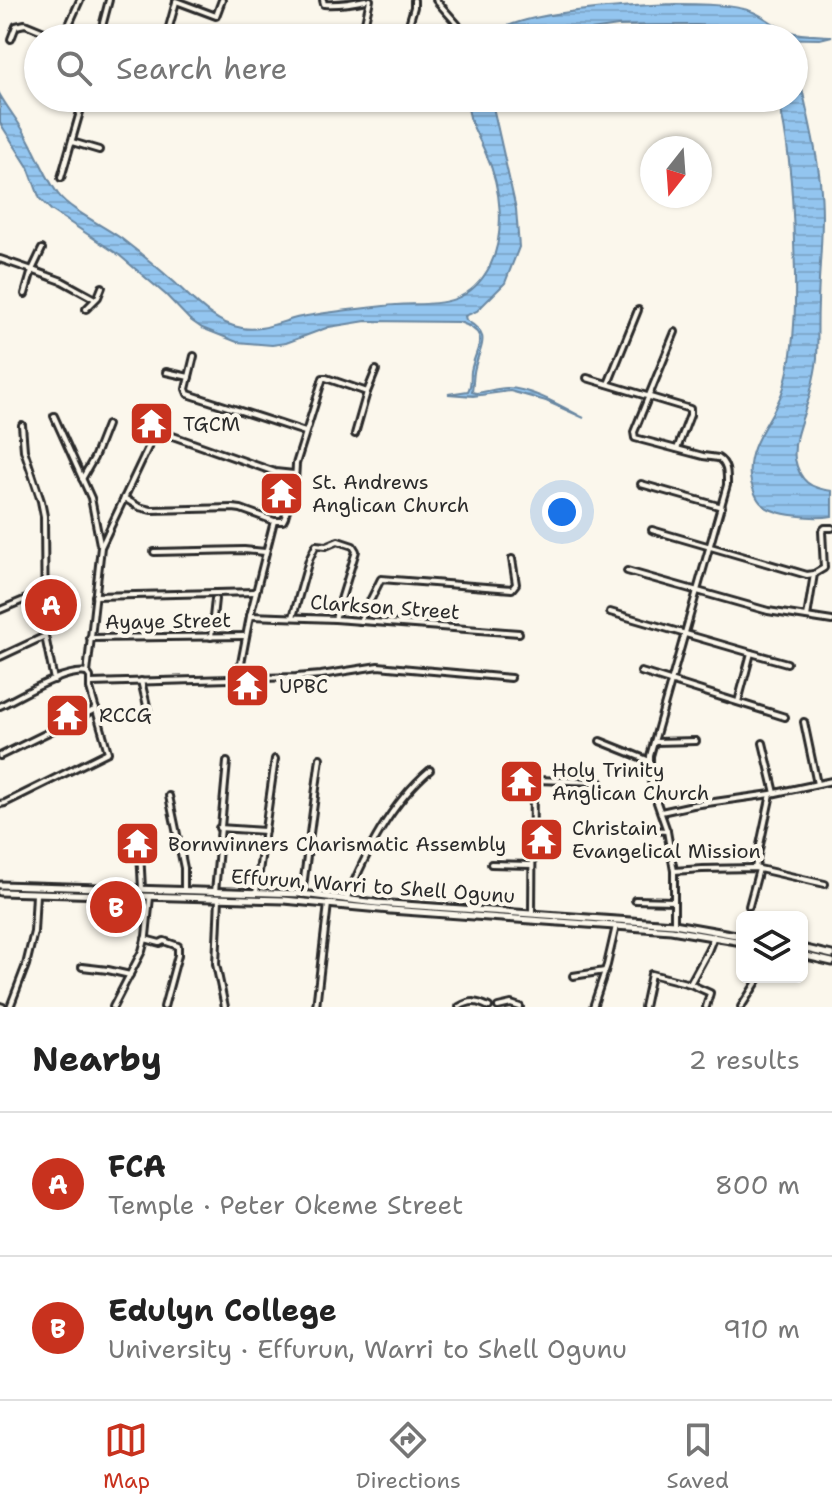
<!DOCTYPE html>
<meta charset="utf-8">
<style>
:root{--surface:#fff;--page:#f2f2f2;--text:#222;--muted:#767676;--line:#e0e0e0;--accent:#c8321e}
body{margin:0;font-family:"Shantell Sans",sans-serif;background:var(--page);color:var(--text)}
.controls{position:absolute;right:24px;bottom:24px;display:grid;overflow:hidden;border-radius:12px;box-shadow:0 2px 6px #0004}
.controls button{width:72px;height:72px;display:grid;place-items:center;padding:0;border:0;border-bottom:2px solid var(--line);background:var(--surface);color:var(--text);font:40px sans-serif}
.compass{position:absolute;left:640px;top:136px;width:72px;height:72px;border-radius:50%;background:var(--surface);box-shadow:0 2px 6px #0004;rotate:197deg}
.you{position:absolute;left:562px;top:512px;width:28px;height:28px;margin:-20px;border:6px solid #fff;border-radius:50%;background:#1a73e8;box-shadow:0 0 0 12px #1a73e833}
.badge{display:grid;place-items:center;width:52px;height:52px;border-radius:50%;background:var(--accent);color:#fff;font-size:26px;font-weight:700}
.pin{position:absolute;translate:-50% -50%;border:4px solid #fff;box-shadow:0 2px 8px #0006}
.list{margin:0;padding:0;list-style:none}
h2{display:flex;justify-content:space-between;align-items:center;height:104px;margin:0;padding:0 32px;font-size:34px}
h2 small{font-size:26px;font-weight:400;color:var(--muted)}
.list li{display:grid;grid-template-columns:52px 1fr auto;gap:24px;align-items:center;box-sizing:border-box;height:144px;padding:0 32px;border-top:2px solid var(--line)}
.list b{display:block;font-size:30px;white-space:nowrap}
.list p{margin:0;font-size:26px;white-space:nowrap;color:var(--muted)}
.list em{font-size:26px;font-style:normal;color:var(--muted)}
.icon{flex:none;width:44px;height:44px;fill:none;stroke:currentColor;stroke-width:2;stroke-linecap:round;stroke-linejoin:round}
.map{position:relative;flex:none;width:832px;height:1007px;overflow:hidden}
.search{position:absolute;background:var(--surface);box-shadow:0 2px 6px #0004;left:24px;right:24px;top:24px;height:88px;display:flex;align-items:center;gap:20px;box-sizing:border-box;padding:0 28px;border-radius:44px;color:var(--muted);font-size:30px}
.sheet{height:392px;background:var(--surface)}
nav{display:flex;justify-content:space-around;align-items:center;box-sizing:border-box;height:112px;border-top:2px solid var(--line);background:var(--surface);font-size:22px;color:var(--muted)}
nav a{display:grid;justify-items:center;gap:4px}
nav .on{color:var(--accent)}
.map>svg:first-child{display:block}
.water{fill:url(#water-rules);stroke:#6987a1;stroke-width:2}
.lines{fill:none;stroke-linecap:round;stroke-linejoin:round}
.minor-casing{stroke:#2b2b2b;stroke-width:10}
.secondary-casing{stroke:#2b2b2b;stroke-width:11}
.minor{stroke:#fbf7ec;stroke-width:4}
.secondary{stroke:#fbf7ec;stroke-width:5}
.labels{text-anchor:middle;dominant-baseline:central;stroke-width:8;stroke-linejoin:round;paint-order:stroke}
.poi-label{font-size:20px;fill:#2b2b2b;stroke:#fbf7ec;text-anchor:start}
.street-label{font-size:20px;fill:#2b2b2b;stroke:#fbf7ec}
</style>
<div class="map">
<svg width="832" height="1007" viewBox="0 0 832 1007">
<defs>
<pattern id="water-rules" width="6" height="5" patternUnits="userSpaceOnUse" patternTransform="scale(2)"><rect width="6" height="5" fill="#93c5ef"/><path d="M0 2.5h6" fill="none" stroke="#7fa9cd"/></pattern>
</defs>
<rect width="100%" height="100%" fill="#fbf7ec"/>
<filter id="ink" filterUnits="userSpaceOnUse"><feTurbulence type="fractalNoise" baseFrequency=".0125" numOctaves="2"/><feDisplacementMap in="SourceGraphic" scale="16" xChannelSelector="R" yChannelSelector="G"/><feConvolveMatrix kernelMatrix="1 2 1 2 8 2 1 2 1" color-interpolation-filters="sRGB"/></filter>
<g filter="url(#ink)">
<g class="water">
<path d="M675 4C698 4 721 4 744 9 761 12 773 26 788 31 801 36 818 35 832 36L820 39 756 38 734 28 697 25 618 26 538 38H488C514 10 634 6 675 4Z"/>
<path d="M794 50C802 94 815 137 820 181 825 222 819 263 818 303 817 321 818 340 817 358 816 370 813 382 810 394 805 414 792 438 795 459 800 482 810 488 832 491V516C816 519 774 516 762 504 756 499 751 485 750 477 746 443 775 418 784 387 797 341 796 291 794 243 793 195 790 145 778 98H794Z"/>
<path d="M0 95C8 109 18 121 26 135 37 154 45 176 58 194 70 210 104 226 122 239 139 252 157 267 173 281 193 299 214 324 242 328 263 332 280 321 301 317 328 312 356 309 384 306 429 301 465 313 490 266 506 233 501 187 486 154 478 135 466 119 468 98H491L516 209 519 247 505 283 477 311 465 316 466 320C495 337 478 347 474 372 473 379 473 385 472 392L476 393C486 392 497 388 507 388 531 388 563 407 584 418L546 401 510 391 473 396 448 394 468 391C472 384 470 379 471 371 476 345 493 334 459 322L366 321 329 327 286 343 272 345 237 342 202 328 189 319 166 295 119 255 51 210 40 199 28 167 0 123Z"/>
</g>
<g class="lines">
<defs>
<g id="minor">
<path d="M323 0 324 4C339 5 352 3 366 0"/>
<path d="M436 0 458 25"/>
<path d="M176 1 216 16 222 0"/>
<path d="M63 38 80 0"/>
<path d="M99 38 109 0"/>
<path d="M166 38 176 2"/>
<path d="M359 38 365 22 370 0"/>
<path d="M405 38 414 7V0"/>
<path d="M11 39 16 26 25 24 59 38"/>
<path d="M86 98 117 107"/>
<path d="M72 142 99 150"/>
<path d="M61 178 84 98"/>
<path d="M0 259 32 270 42 249"/>
<path d="M25 294 32 270 62 281 95 299"/>
<path d="M86 309 98 297 102 287"/>
<path d="M194 356 186 389 188 394 305 432"/>
<path d="M166 372 189 377"/>
<path d="M587 378 690 409V415L677 449"/>
<path d="M608 384 638 310"/>
<path d="M54 416 91 498 100 544"/>
<path d="M22 425 24 450 41 501 44 516 45 636 54 680"/>
<path d="M355 434 367 392 376 370"/>
<path d="M82 479 94 458 107 425"/>
<path d="M641 484 722 507"/>
<path d="M124 498 139 507 151 510 233 508 241 509 274 521"/>
<path d="M274 521H283L285 517 295 482 296 464 323 378H326L367 392"/>
<path d="M652 530 807 575 814 574 824 568 822 531 825 528H832"/>
<path d="M154 552 244 550 265 552"/>
<path d="M627 571 768 611 832 621"/>
<path d="M95 596 256 592"/>
<path d="M0 610 45 591"/>
<path d="M610 612 751 653 738 702"/>
<path d="M250 616 335 619 519 633"/>
<path d="M293 617 309 560 316 545 326 546 338 541 353 546 356 551 335 619"/>
<path d="M807 617 814 574"/>
<path d="M360 621 381 579 512 589 516 584 512 559"/>
<path d="M211 637 215 599"/>
<path d="M90 638 246 636"/>
<path d="M751 653 787 663"/>
<path d="M0 657 45 636"/>
<path d="M641 672 785 717"/>
<path d="M238 679 250 616 274 521"/>
<path d="M141 681 149 714"/>
<path d="M91 683 296 677 321 675 378 666 511 678"/>
<path d="M0 706C21 696 64 669 87 673"/>
<path d="M804 722 817 784"/>
<path d="M600 741 650 761"/>
<path d="M654 742 696 741"/>
<path d="M763 743 775 793"/>
<path d="M0 756 96 709"/>
<path d="M169 796 184 868V891"/>
<path d="M0 804 5 803 108 752 90 689V677L87 673 101 547 154 435 159 432 167 434 275 472 294 474"/>
<path d="M661 812 693 805 771 794 832 781"/>
<path d="M137 825 139 832 142 889"/>
<path d="M219 828 265 831"/>
<path d="M635 829 667 831"/>
<path d="M491 864 532 865"/>
<path d="M755 868 771 794"/>
<path d="M674 871 702 869 755 868 825 884"/>
<path d="M215 892 227 762"/>
<path d="M256 893 275 759"/>
<path d="M302 894 320 758"/>
<path d="M219 898 216 964 225 1007"/>
<path d="M346 900C366 853 390 804 430 770"/>
<path d="M635 900 674 901"/>
<path d="M749 906 759 869"/>
<path d="M532 913 533 781 535 780 600 782"/>
<path d="M674 924V871L667 831 653 791 650 776V756L727 485C727 475 728 464 718 458L703 456 635 438 634 432 675 332"/>
<path d="M145 939 160 943 164 941 178 946V955L164 1007"/>
<path d="M82 967 108 970 130 975"/>
<path d="M573 976 605 971"/>
<path d="M0 1006 3 1007"/>
<path d="M10 1007 26 965 34 932 36 894"/>
<path d="M113 1007 142 951 146 936 150 897"/>
<path d="M316 1007 328 904"/>
<path d="M459 1007C471 1000 477 1001 489 1007"/>
<path d="M498 1007 511 1004 520 1007"/>
<path d="M593 1007 607 965 616 926"/>
<path d="M644 1007 651 974 690 984"/>
<path d="M706 1007 710 993 690 984 708 951 714 936"/>
<path d="M741 1007 760 977"/>
</g>
<g id="secondary">
<path d="M0 885 302 894 376 903 674 924 742 936"/>
<path d="M0 892 284 900 390 910 671 930 742 942"/>
<path d="M802 948 832 955"/>
<path d="M802 955 832 962"/>
</g>
</defs>
<use href="#minor" class="minor-casing"/>
<use href="#secondary" class="secondary-casing"/>
<use href="#minor" class="minor"/>
<use href="#secondary" class="secondary"/>
</g>
</g>
<defs>
<symbol id="temple-square" viewBox="-11 -11 22 22"><rect x="-9" y="-9" width="18" height="18" rx="4" fill="#c8321e" stroke="#fbf7ec"/><path d="M0-6L5-2H3V0L6.5 2.5H4V6H1.5V3h-3V6H-4V2.5H-6.5L-3 0V-2H-5Z" fill="#fff"/></symbol>
</defs>
<g fill-rule="evenodd">
<use href="#temple-square" x="126" y="398" width="51" height="51"/>
<use href="#temple-square" x="256" y="468" width="51" height="51"/>
<use href="#temple-square" x="222" y="660" width="51" height="51"/>
<use href="#temple-square" x="42" y="690" width="51" height="51"/>
<use href="#temple-square" x="496" y="756" width="51" height="51"/>
<use href="#temple-square" x="516" y="814" width="51" height="51"/>
<use href="#temple-square" x="112" y="818" width="51" height="51"/>
</g>
<g class="labels">
<g class="poi-label">
<text x="183" y="424">TGCM</text>
<text x="312" y="482">St. Andrews<tspan x="312" dy="23">Anglican Church</tspan></text>
<text x="279" y="686">UPBC</text>
<text x="99" y="715">RCCG</text>
<text x="552" y="770">Holy Trinity<tspan x="552" dy="23">Anglican Church</tspan></text>
<text x="572" y="828">Christain<tspan x="572" dy="23">Evangelical Mission</tspan></text>
<text x="168" y="844">Bornwinners Charismatic Assembly</text>
</g>
<g class="street-label">
<text transform="translate(385 607) rotate(4)">Clarkson Street</text>
<text transform="translate(168 621) rotate(-1)">Ayaye Street</text>
<text transform="translate(373 886) rotate(4)">Effurun, Warri to Shell Ogunu</text>
</g>
</g>
</svg>
<div class="controls">
<button><svg class="icon" aria-label="layers" viewBox="0 0 24 24"><path d="M12 4l9 5-9 5-9-5zM3 14l9 5 9-5"/></svg></button>
</div>
<svg class="compass" viewBox="-18 -18 36 36"><path d="M0-13l5 13h-10z" fill="#e53935"/><path d="M0 13l5-13h-10z" fill="#767676"/></svg>
<div class="you"></div>
<div class="pin badge" style="left:51px;top:605px">A</div>
<div class="pin badge" style="left:116px;top:907px">B</div>
<div class="search"><svg class="icon" aria-label="search" viewBox="0 0 24 24"><circle cx="10" cy="10" r="6"/><path d="M15 15l6 6"/></svg>Search here</div>
</div>
<section class="sheet">
<h2>Nearby<small>2 results</small></h2>
<ul class="list">
<li><span class="badge">A</span><div><b>FCA</b><p>Temple · Peter Okeme Street</p></div><em>800 m</em></li>
<li><span class="badge">B</span><div><b>Edulyn College</b><p>University · Effurun, Warri to Shell Ogunu</p></div><em>910 m</em></li>
</ul>
</section>
<nav>
<a class="on"><svg class="icon" aria-label="map" viewBox="0 0 24 24"><path d="M3 6l6-2 6 2 6-2v14l-6 2-6-2-6 2zM9 4v14M15 6v14"/></svg>Map</a>
<a><svg class="icon" aria-label="directions" viewBox="0 0 24 24"><path d="M12 3l9 9-9 9-9-9zM9 14v-3h6M13 9l2 2-2 2"/></svg>Directions</a>
<a><svg class="icon" aria-label="saved" viewBox="0 0 24 24"><path d="M7 4h10v16l-5-4-5 4z"/></svg>Saved</a>
</nav>
